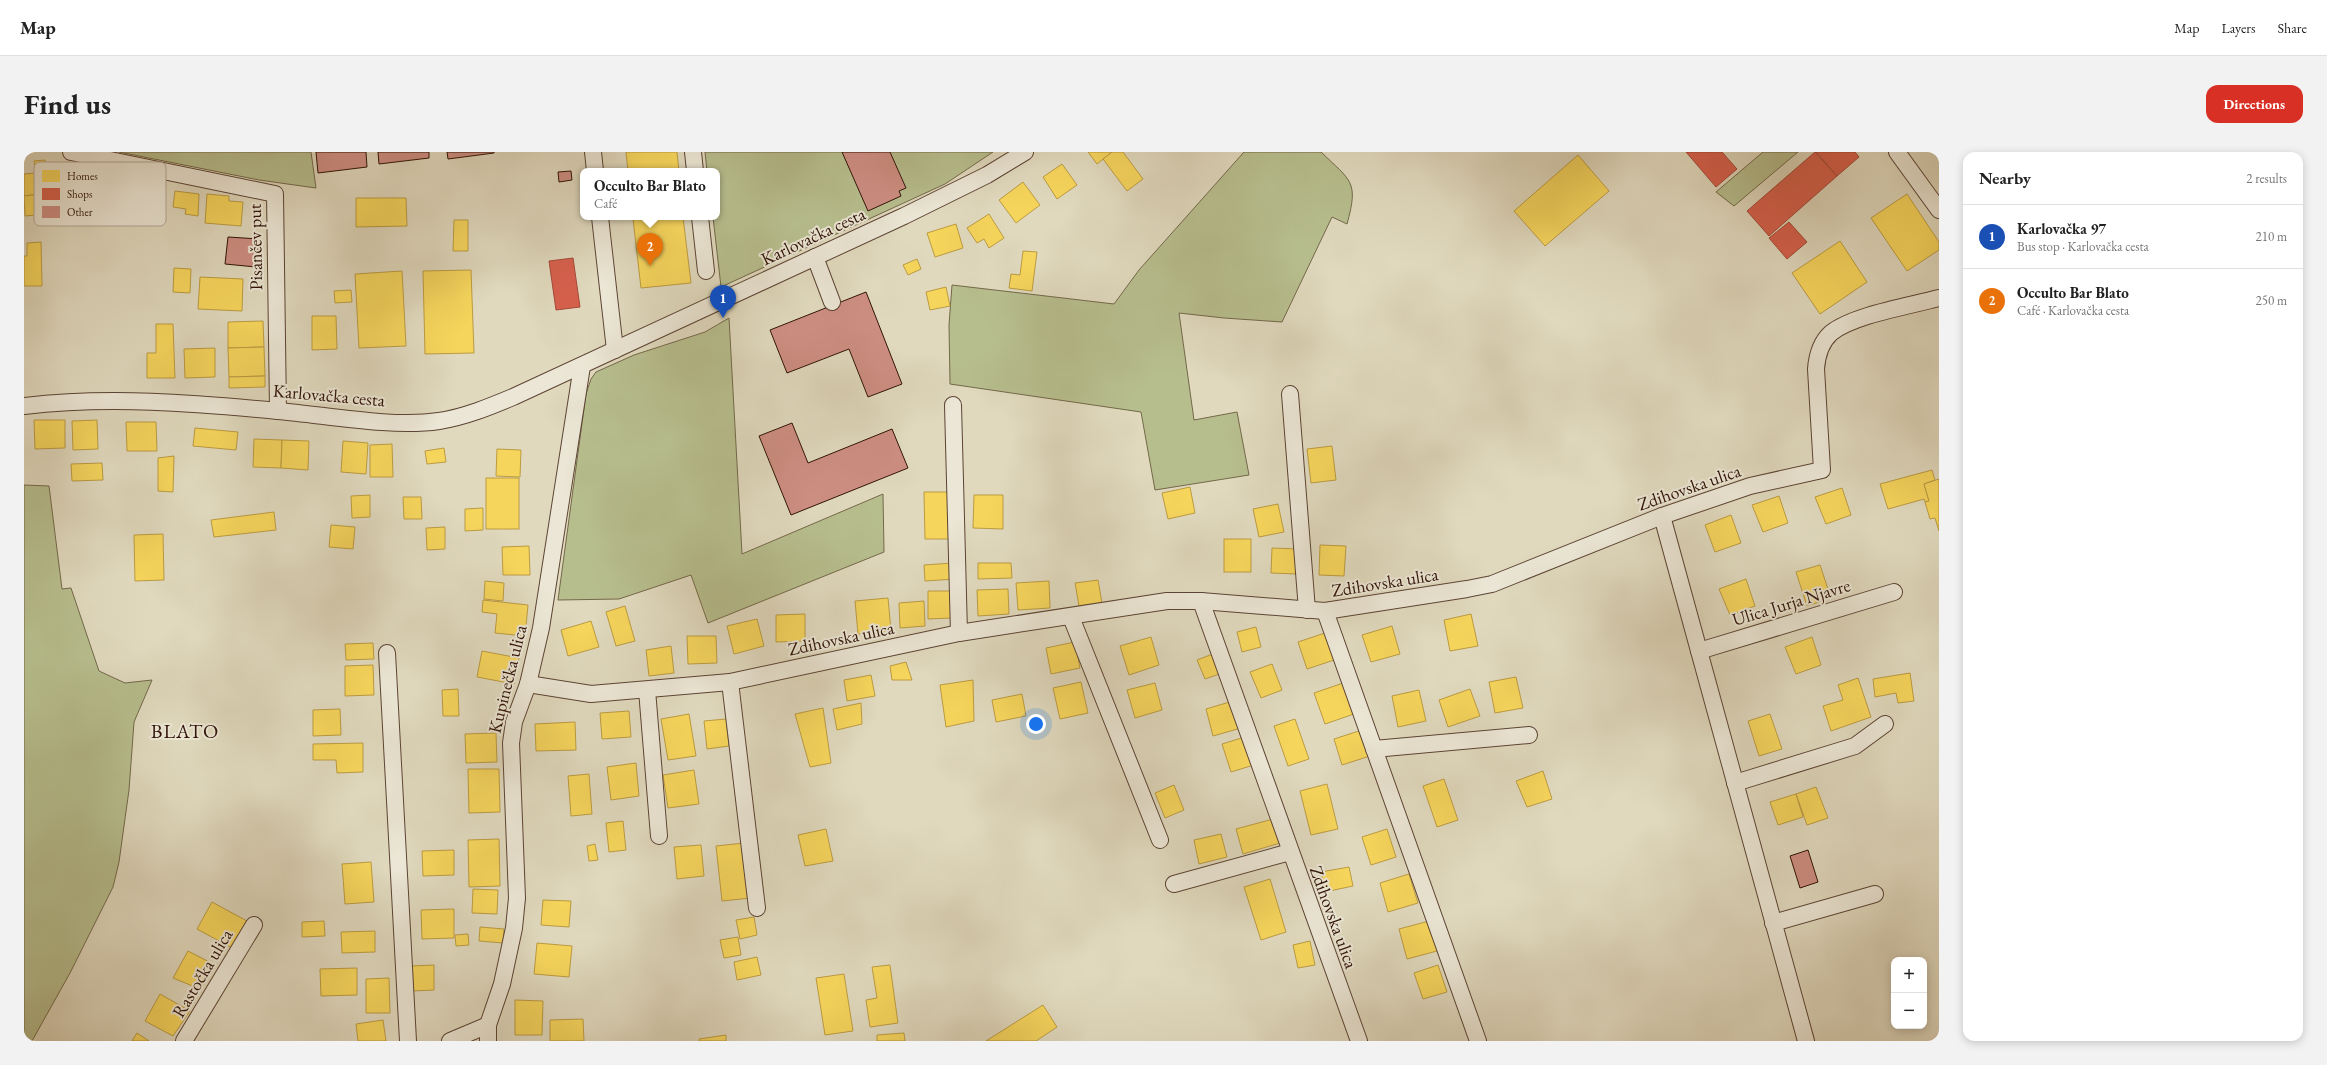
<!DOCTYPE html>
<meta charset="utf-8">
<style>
:root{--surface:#fff;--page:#f2f2f2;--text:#222;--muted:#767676;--line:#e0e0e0;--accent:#d93025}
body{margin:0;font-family:"EB Garamond",serif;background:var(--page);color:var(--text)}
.controls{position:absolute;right:12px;bottom:12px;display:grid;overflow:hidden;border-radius:8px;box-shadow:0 2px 10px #0003}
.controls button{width:36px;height:36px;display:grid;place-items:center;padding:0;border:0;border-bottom:1px solid var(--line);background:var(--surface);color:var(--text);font:20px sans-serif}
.you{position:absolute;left:1012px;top:572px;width:14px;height:14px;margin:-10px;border:3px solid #fff;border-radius:50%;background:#1a73e8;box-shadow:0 0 0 6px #1a73e833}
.badge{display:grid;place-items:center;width:26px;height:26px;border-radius:50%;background:var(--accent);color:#fff;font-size:13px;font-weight:700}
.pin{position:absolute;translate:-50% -33px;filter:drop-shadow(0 1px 2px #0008)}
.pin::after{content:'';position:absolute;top:21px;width:14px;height:12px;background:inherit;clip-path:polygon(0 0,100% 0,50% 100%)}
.popup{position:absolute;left:556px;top:16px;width:140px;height:52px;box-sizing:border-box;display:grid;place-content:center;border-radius:8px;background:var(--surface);filter:drop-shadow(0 1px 3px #0005);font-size:13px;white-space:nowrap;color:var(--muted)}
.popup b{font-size:15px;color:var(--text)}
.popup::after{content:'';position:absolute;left:50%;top:100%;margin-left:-8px;border:8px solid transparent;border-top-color:var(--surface)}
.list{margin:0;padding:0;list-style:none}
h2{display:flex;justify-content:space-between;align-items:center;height:52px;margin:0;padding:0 16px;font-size:17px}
h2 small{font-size:13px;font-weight:400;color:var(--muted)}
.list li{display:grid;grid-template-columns:26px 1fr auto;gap:12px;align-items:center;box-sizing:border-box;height:64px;padding:0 16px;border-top:1px solid var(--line)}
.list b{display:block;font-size:15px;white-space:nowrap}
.list p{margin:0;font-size:13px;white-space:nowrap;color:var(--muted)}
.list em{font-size:13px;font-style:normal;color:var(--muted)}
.map{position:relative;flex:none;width:1915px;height:889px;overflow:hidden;border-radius:12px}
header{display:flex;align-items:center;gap:24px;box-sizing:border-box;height:56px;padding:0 20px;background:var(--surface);border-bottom:1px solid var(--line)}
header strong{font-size:19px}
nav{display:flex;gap:22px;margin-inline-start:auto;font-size:14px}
.intro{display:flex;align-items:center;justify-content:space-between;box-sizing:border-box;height:96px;padding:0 24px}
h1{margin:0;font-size:28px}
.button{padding:10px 18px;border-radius:12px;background:var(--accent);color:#fff;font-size:14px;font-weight:700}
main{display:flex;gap:24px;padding:0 24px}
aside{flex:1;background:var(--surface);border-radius:12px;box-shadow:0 2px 10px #0003}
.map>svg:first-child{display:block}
.green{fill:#b7be8e;stroke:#74684a}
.homes{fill:#f6d55c;stroke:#bb9b42}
.shops{fill:#d6604d;stroke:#a44938}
.building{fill:#cd8e82;stroke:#301306}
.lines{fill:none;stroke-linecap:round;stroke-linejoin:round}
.minor-casing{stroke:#5c4434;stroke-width:18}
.minor{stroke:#ebe6d5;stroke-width:16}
.labels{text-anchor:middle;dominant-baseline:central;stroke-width:4;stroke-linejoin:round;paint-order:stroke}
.street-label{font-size:18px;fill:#301306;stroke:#ebe6d5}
.quarter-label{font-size:20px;letter-spacing:1px;fill:#301306;stroke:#ebe6d5}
.key{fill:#ebe6d5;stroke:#b3a797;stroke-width:1}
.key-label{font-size:11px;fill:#301306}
</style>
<header>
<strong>Map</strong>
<nav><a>Map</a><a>Layers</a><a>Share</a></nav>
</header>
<div class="intro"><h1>Find us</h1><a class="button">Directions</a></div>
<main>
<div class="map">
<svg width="1915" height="889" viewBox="0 0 1915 889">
<rect width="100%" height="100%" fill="#e0d9be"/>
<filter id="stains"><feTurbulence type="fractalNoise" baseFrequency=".005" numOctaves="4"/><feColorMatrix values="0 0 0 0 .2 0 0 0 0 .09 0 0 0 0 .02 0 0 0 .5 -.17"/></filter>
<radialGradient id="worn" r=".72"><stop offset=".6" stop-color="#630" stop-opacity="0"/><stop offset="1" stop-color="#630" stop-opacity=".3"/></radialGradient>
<g class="green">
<path d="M95 0H287L292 36 235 28Z"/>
<path d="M681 0H969L921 32 697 135 689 65H693V19H683Z"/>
<path d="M1220 0H1297C1327 29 1335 29 1323 72L1308 65 1258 170 1200 166 1155 161 1170 268 1213 260 1225 323 1131 338 1117 260 926 232 925 173 928 133 1090 152 1115 118Z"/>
<path d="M1739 0H1774L1710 54 1692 40Z"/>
<path d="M705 166 718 402 859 342 860 400 684 471 667 423 595 447 534 448 562 242 567 227 572 220 610 203 681 180Z"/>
<path d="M0 333 25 334 38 437 47 436 75 519 101 531 128 528 110 570 105 638 95 710 89 735 46 821 8 889H0Z"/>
</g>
<g class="homes">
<path d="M602 0H653L655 19H604Z"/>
<path d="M1064 0H1088L1073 12Z"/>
<path d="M1088 0H1099L1119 27 1103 39 1079 7Z"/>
<path d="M1554 3 1585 39 1521 94 1490 59Z"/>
<path d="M21 8 24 41 0 44V22L12 21 10 9Z"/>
<path d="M1038 12 1053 33 1033 47 1019 25Z"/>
<path d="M999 30 1016 53 992 71 975 48Z"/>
<path d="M151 39 175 42 174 64 161 62 162 57 149 55Z"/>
<path d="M32 40 34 61 1 64 0 44Z"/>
<path d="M183 42 205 44V49L219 50 217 74 181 71Z"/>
<path d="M1883 42 1915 90V98L1883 119 1847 66Z"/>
<path d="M332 46H382L383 74 332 75Z"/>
<path d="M965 62 980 86 965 96 960 87 953 91 943 76Z"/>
<path d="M633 65H659L667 131 617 136 609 67Z"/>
<path d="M430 68H444V99H429Z"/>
<path d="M932 72 939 96 911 105 903 81Z"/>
<path d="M1816 89 1843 130 1796 162 1768 121Z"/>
<path d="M17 90 18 134H0V104H3V91Z"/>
<path d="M999 99 1013 100 1008 139 985 136 987 122 996 123Z"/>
<path d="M893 107 897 117 884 123 879 113Z"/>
<path d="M150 116 167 117 166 141 149 140Z"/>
<path d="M447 118 450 201 401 202 399 119Z"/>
<path d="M378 119 382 194 335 196 331 122Z"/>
<path d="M176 125 219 127 218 159 174 157Z"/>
<path d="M922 135 926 154 906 158 902 140Z"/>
<path d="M327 138 328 150 311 151 310 139Z"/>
<path d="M288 164H312L313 197 288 198Z"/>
<path d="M239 169 240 195 204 196V170Z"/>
<path d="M132 172H149L151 226H123V201H132Z"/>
<path d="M240 195 241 224 205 225 204 196Z"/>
<path d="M191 196V225L161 226 160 197Z"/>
<path d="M241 224V235L205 236V225Z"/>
<path d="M10 268H41V296L11 297Z"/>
<path d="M73 268 74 297 49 298 48 269Z"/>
<path d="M102 270H132L133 299H103Z"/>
<path d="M171 276 214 280 212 298 169 294Z"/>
<path d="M230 287 258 288 257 316 229 315Z"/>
<path d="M258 288 285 289 284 318 257 316Z"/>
<path d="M319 289 344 291 342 322 317 320Z"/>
<path d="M368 292 369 325H346V293Z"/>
<path d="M1308 294 1312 328 1287 331 1283 297Z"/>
<path d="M420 296 422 310 403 312 401 299Z"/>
<path d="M473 297 497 298 496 325 472 324Z"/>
<path d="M150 304 149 340 134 339V306Z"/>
<path d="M78 311 79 328 48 329 47 312Z"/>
<path d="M1908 318 1911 328 1900 332 1905 349 1901 350 1900 347 1864 357 1856 332Z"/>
<rect x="462" y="326" width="33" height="51"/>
<path d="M1915 327V379L1911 366 1906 367 1901 350 1905 349 1900 332Z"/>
<path d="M1166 335 1171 361 1144 367 1138 341Z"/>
<path d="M1818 336 1827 363 1802 372 1791 345Z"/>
<path d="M900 340H926L927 387H901Z"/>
<path d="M346 343V365L328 366 327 344Z"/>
<path d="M950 343H979V377L949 376Z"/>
<path d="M1755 344 1764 371 1739 380 1728 353Z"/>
<path d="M379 345H397L398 367H380Z"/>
<path d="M1254 352 1260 380 1235 385 1229 357Z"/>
<path d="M459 356V378L441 379V357Z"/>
<path d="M250 360 252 378 190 385 187 368Z"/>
<path d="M1707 363 1717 391 1691 400 1681 373Z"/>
<path d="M307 373 331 375 329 397 305 395Z"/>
<path d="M421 375V397L403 398 402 376Z"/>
<path d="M139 382 140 428 111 429 110 383Z"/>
<rect x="1200" y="387" width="27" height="33"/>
<path d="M1296 393 1322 394 1320 424 1295 423Z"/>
<path d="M505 394 506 423H479L478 395Z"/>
<path d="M1248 396 1274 397 1273 422 1247 421Z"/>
<path d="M929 411 931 427 901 429 900 413Z"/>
<path d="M954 411H987L988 426 954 427Z"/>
<path d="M1796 413 1807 446 1783 454 1772 420Z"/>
<path d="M1722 427 1731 454 1706 463 1695 437Z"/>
<path d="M1074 428 1078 451 1055 454 1051 431Z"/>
<path d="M461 429 480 431 479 449 460 447Z"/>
<path d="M1025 429 1026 456 994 458 992 431Z"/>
<path d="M984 437 985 462 954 464 953 438Z"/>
<path d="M904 439H927V466L904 467Z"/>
<path d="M864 446 867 479 834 482 831 449Z"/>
<path d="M459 448 504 453 501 484 471 481 473 462 458 460Z"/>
<path d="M900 449 901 474 876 476 875 451Z"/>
<path d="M601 454 611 489 592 494 582 460Z"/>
<path d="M781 462V489L752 490V463Z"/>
<path d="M1447 462 1454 494 1426 499 1420 468Z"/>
<path d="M733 467 740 494 710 502 703 474Z"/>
<path d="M567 469 575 495 544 504 537 478Z"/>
<path d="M1368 474 1376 502 1347 510 1338 483Z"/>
<path d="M1232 475 1237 495 1218 500 1213 480Z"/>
<path d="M1304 480 1313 507 1283 517 1274 490Z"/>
<path d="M663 484H692L693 511 664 512Z"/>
<path d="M1127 485 1135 513 1105 523 1096 494Z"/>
<path d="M1788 485 1797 513 1772 522 1761 495Z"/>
<path d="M1051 490 1056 516 1027 522 1022 496Z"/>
<path d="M349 491 350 507 322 508 321 492Z"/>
<path d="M647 494 650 521 625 524 622 498Z"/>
<path d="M458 499 495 506 490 532 453 525Z"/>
<path d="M1194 500 1201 520 1181 527 1173 508Z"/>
<path d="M882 510 888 528H868L866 514Z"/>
<path d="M1248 512 1258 538 1237 546 1226 520Z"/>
<path d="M349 513 350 543 321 544V514Z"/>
<path d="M1886 521 1890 549 1874 551 1872 541 1851 545 1849 527Z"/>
<path d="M847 523 851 544 823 549 820 528Z"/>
<path d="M1492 525 1499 556 1471 561 1465 530Z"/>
<path d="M1834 526 1847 565 1807 579 1799 554 1819 548 1814 533Z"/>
<path d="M949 528 950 569 922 575 916 533Z"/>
<path d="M1057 530 1064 561 1036 567 1029 536Z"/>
<path d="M1131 531 1138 558 1111 566 1103 538Z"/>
<path d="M1319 531 1330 562 1301 572 1290 541Z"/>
<path d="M434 537 435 564H419L418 538Z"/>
<path d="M1446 537 1456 564 1424 575 1415 548Z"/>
<path d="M1395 538 1402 569 1374 575 1368 544Z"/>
<path d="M998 542 1002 564 972 570 968 548Z"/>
<path d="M1209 549 1217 576 1189 584 1182 557Z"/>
<path d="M837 551 838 572 813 578 809 557Z"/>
<path d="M799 556 807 611 786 615 771 562Z"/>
<path d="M316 557 317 583 289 584V558Z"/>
<path d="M605 559 607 585 578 587 576 561Z"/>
<path d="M665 562 672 604 644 608 637 567Z"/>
<path d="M1746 562 1758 597 1735 604 1724 569Z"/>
<path d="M702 567 705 594 683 597 680 569Z"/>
<path d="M1271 567 1285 607 1264 614 1250 574Z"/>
<path d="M551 570 552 598 512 599 511 572Z"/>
<path d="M1338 578 1346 604 1318 613 1310 587Z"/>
<path d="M472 581 473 610 442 611 441 582Z"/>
<path d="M1224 584 1233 612 1207 620 1198 592Z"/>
<path d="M339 591V620L313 621 312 608H289V592Z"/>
<path d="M612 611 615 644 587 648 583 615Z"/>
<path d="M444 617H475L476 660 445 661Z"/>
<path d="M670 618 675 652 644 656 639 623Z"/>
<path d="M1519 619 1528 647 1503 655 1492 629Z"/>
<path d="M565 622 568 662 547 664 544 624Z"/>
<path d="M1420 627 1434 668 1413 675 1399 634Z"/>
<path d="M1303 632 1314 677 1287 683 1276 639Z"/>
<path d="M1150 633 1160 658 1141 666 1131 641Z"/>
<path d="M1792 635 1804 666 1783 673 1772 642Z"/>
<path d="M1772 642 1779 665 1754 673 1746 650Z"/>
<path d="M1249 667 1256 691 1219 702 1212 677Z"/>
<path d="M599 669 602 698 585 700 582 671Z"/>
<path d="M802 677 809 709 781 714 774 683Z"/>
<path d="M1363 677 1372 705 1347 713 1338 685Z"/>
<path d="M1197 682 1203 705 1175 712 1170 688Z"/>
<path d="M475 687 476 734 445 735 444 688Z"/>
<path d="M720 691 727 746 698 749 692 694Z"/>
<path d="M571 692 574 708 565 709 563 694Z"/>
<path d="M677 693 680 724 653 727 650 695Z"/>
<path d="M430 698V723L399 724 398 699Z"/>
<path d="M347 710 350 750 321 752 318 712Z"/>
<path d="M1325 715 1329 734 1301 740 1297 720Z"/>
<path d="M1385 722 1394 751 1364 760 1356 731Z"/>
<path d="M1246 727 1262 780 1237 788 1220 735Z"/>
<path d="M449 737 474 738 473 762 448 761Z"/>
<path d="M519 748 547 749 545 775 517 773Z"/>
<path d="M188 750 223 769 208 796 173 777Z"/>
<path d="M430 757V786L398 787 397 758Z"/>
<path d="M730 765 733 783 716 787 712 768Z"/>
<path d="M300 769 301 784 278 785V770Z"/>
<path d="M1405 769 1413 799 1383 807 1375 777Z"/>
<path d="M456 775 480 777 479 791 455 789Z"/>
<path d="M351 779V800L318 801 317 780Z"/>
<path d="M444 782 445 793 432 794 431 783Z"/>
<path d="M714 785 717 803 700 806 696 788Z"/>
<path d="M1286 789 1291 813 1274 816 1269 793Z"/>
<path d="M513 791 548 794 545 825 510 822Z"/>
<path d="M164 799 191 813 176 837 149 826Z"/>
<path d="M733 805 737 823 713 828 710 810Z"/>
<path d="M410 813V838L388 839 387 814Z"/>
<path d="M866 813 874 871 846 875 842 848 853 846 848 815Z"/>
<path d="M1414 813 1423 840 1399 847 1390 821Z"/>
<path d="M333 816V843L297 844 296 817Z"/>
<path d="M820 822 829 879 801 883 792 826Z"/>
<path d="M365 826 366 861H342V827Z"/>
<path d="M136 842 166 859 149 884 121 869Z"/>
<path d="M491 848 519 849 518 883H491Z"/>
<path d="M1019 853 1033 875 1012 889H962Z"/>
<path d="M559 867 560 889H526V868Z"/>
<path d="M359 868 362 889H334L332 872Z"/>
<path d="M113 881 125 889H108Z"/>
<path d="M880 881 881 889H853V883Z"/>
<path d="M702 883V889H675V887Z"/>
</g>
<g class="shops">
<path d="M1662 0H1698L1713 17 1692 35Z"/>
<path d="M1791 0 1813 24 1745 84 1723 59Z"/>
<path d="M1792 0H1831L1835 5 1813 24Z"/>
<path d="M1765 70 1783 90 1763 107 1745 86Z"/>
<path d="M549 106 556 155 532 158 525 109Z"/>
</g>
<g class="building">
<path d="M292 0H342L343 15 294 21Z"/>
<path d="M354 0H405V6L355 12Z"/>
<path d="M423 0H470V1L424 7Z"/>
<path d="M818 0H866L882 36 875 39 877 44 844 59Z"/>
<path d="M547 19 548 28 535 30 534 20Z"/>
<path d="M609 65H633L609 67Z"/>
<path d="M204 85 235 87 232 115 201 112Z"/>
<path d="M842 140 878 232 844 245 825 197 763 221 746 178Z"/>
<path d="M768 271 784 311 868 277 884 316 767 363 735 284Z"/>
<path d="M1784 698 1794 730 1776 736 1766 704Z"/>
</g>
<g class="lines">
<defs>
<g id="minor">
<path d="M47 0 251 42 254 259"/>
<path d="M569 0 571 19"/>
<path d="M669 0 671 19"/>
<path d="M1873 0 1915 58"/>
<path d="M576 65 591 198"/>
<path d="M676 65 682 119"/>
<path d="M791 105 808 150"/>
<path d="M1266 242 1283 458"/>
<path d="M929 253 935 481"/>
<path d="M0 254C85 244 170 251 254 259 302 263 368 276 415 269 441 265 465 255 489 245L880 64 963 23 1001 0"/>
<path d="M1638 364 1782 889"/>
<path d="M1177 449 1335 889"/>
<path d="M1301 459 1454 889"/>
<path d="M1047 465 1136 688"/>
<path d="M1675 499 1870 440"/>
<path d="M363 501 384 889"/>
<path d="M706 530 733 756"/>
<path d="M504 532 567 542 706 530 935 481 1143 449H1177L1301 459 1443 437 1468 432 1638 364 1726 334 1798 318 1792 217C1793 204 1797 190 1807 181 1829 163 1886 154 1915 146"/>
<path d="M623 538 635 684"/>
<path d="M1350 597 1505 583"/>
<path d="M1711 631 1831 594 1861 572"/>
<path d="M1150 732 1266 700"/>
<path d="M1749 771 1851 742"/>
<path d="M160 889 230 773"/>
<path d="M426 889 464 873"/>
<path d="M464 889V873L478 832 490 776 493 746 487 591 490 570 504 532 517 476 558 214"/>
</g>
</defs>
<use href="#minor" class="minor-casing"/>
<use href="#minor" class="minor"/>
</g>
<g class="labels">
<g class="street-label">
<text transform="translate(789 84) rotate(-25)">Karlovačka cesta</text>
<text transform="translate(231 95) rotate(-91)">Pisančev put</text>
<text transform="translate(305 243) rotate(5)">Karlovačka cesta</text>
<text transform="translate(1665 335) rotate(-19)">Zdihovska ulica</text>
<text transform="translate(1361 430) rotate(-9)">Zdihovska ulica</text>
<text transform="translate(1767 450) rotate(-17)">Ulica Jurja Njavre</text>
<text transform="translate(817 486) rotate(-12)">Zdihovska ulica</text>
<text transform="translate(483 527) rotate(-76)">Kupinečka ulica</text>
<text transform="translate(1310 765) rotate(70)">Zdihovska ulica</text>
<text transform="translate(178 821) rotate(-59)">Rastočka ulica</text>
</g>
<g class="quarter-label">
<text x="161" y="579">BLATO</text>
</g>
</g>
<rect x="10" y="10" width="132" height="64" rx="6" class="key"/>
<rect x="18" y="18" width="18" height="12" fill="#f6d55c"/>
<rect x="18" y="36" width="18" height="12" fill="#d6604d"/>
<rect x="18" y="54" width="18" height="12" fill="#cd8e82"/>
<g class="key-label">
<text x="43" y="28">Homes</text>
<text x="43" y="46">Shops</text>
<text x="43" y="64">Other</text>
</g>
<rect width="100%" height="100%" filter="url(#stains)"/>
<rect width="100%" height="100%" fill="url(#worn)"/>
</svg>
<div class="controls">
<button>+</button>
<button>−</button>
</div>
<div class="you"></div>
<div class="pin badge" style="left:699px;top:166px;background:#1a4fb4">1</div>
<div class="pin badge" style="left:626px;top:114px;background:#e8710a">2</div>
<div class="popup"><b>Occulto Bar Blato</b>Café</div>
</div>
<aside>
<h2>Nearby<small>2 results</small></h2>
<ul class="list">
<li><span class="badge" style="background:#1a4fb4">1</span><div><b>Karlovačka 97</b><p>Bus stop · Karlovačka cesta</p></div><em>210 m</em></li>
<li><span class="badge" style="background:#e8710a">2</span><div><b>Occulto Bar Blato</b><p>Café · Karlovačka cesta</p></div><em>250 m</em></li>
</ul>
</aside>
</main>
